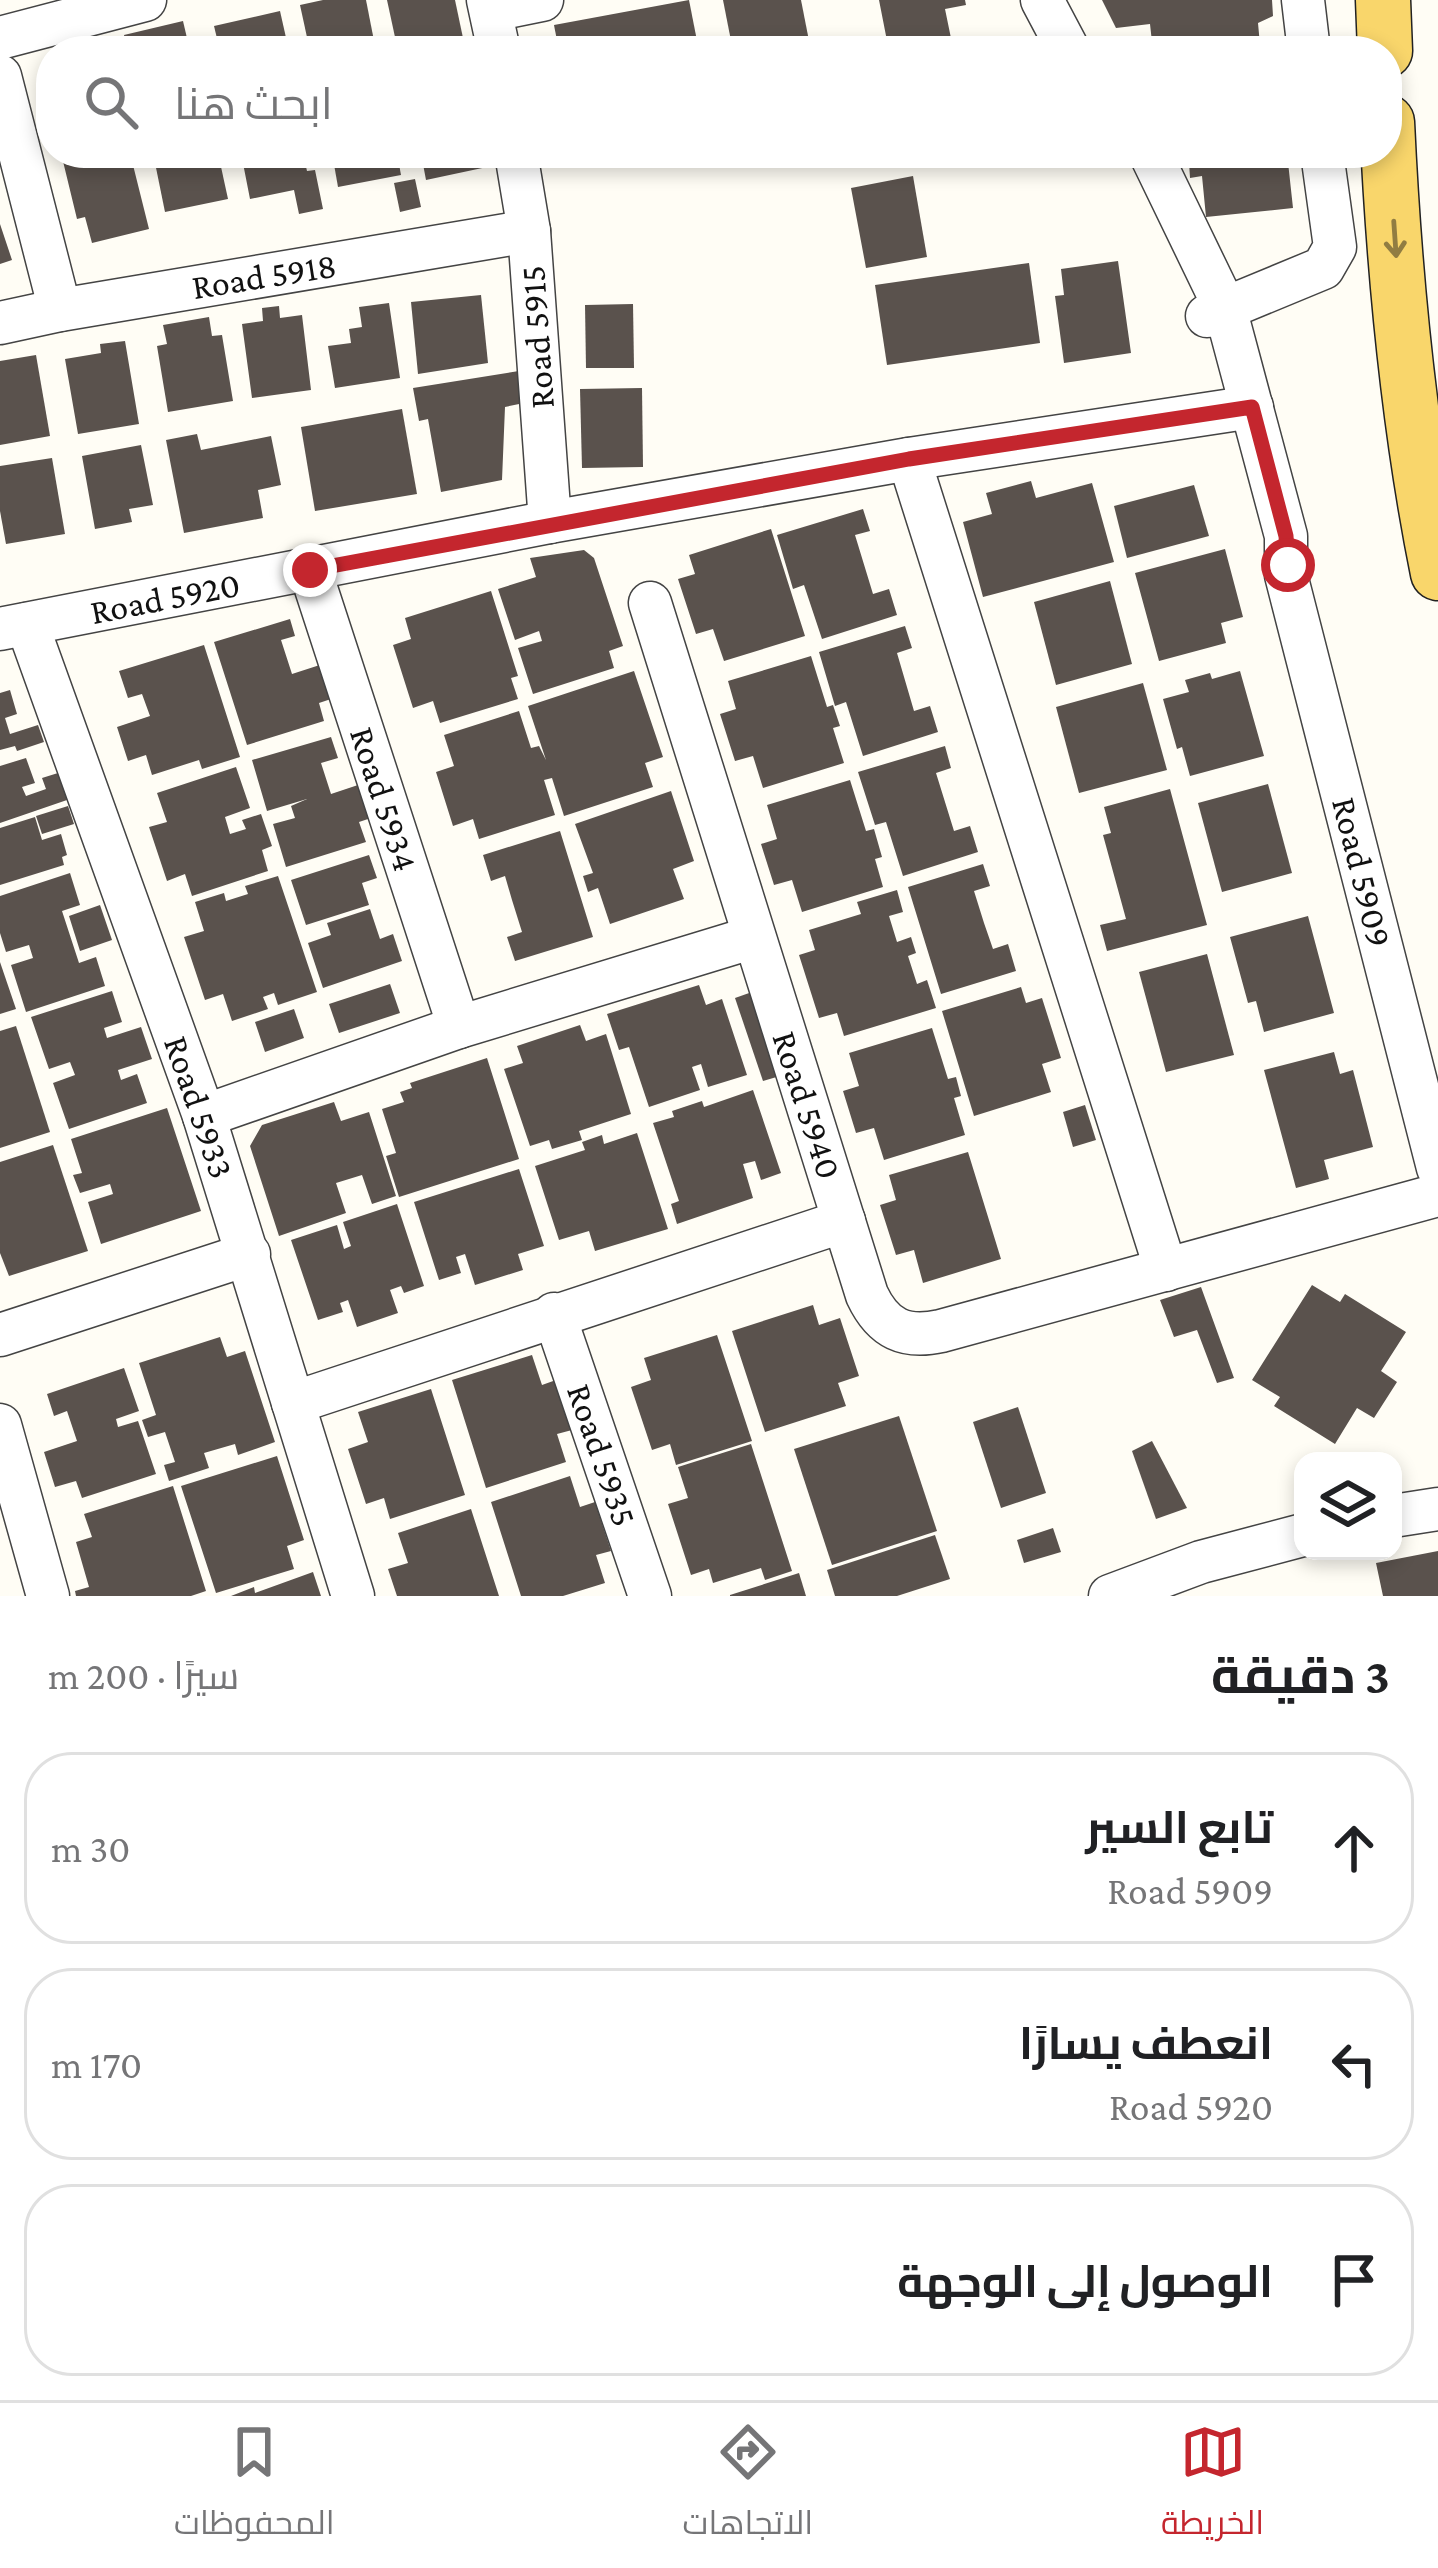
<!DOCTYPE html>
<html lang="ar">
<meta charset="utf-8">
<style>
:root{--surface:#fff;--page:#f6f6f6;--text:#202124;--muted:#757577;--line:#e0e0e0;--accent:#c4262e}
body{margin:0;font-family:"Crimson Pro",Cairo,serif;background:var(--page);color:var(--text);direction:rtl}
.controls{position:absolute;right:36px;bottom:36px;display:grid;overflow:hidden;border-radius:24px;box-shadow:0 6px 18px #0003}
.controls button{width:108px;height:108px;display:grid;place-items:center;padding:0;border:0;border-bottom:3px solid var(--line);background:var(--surface);color:var(--text);font:60px sans-serif}
.stop{position:absolute;width:36px;height:36px;margin:-27px;border:9px solid #c4262e;border-radius:50%;background:#fff}
.stop.end{background:#c4262e;border-color:#fff;box-shadow:0 3px 12px #0008}
.list{margin:0;padding:0;list-style:none}
h2{display:flex;justify-content:space-between;align-items:center;height:156px;margin:0;padding:0 48px;font-size:51px}
h2 small{font-size:39px;font-weight:400;color:var(--muted)}
.list li{display:grid;grid-template-columns:78px 1fr auto;gap:36px;align-items:center;box-sizing:border-box;height:192px;margin:0 24px 24px;padding:0 24px;border:3px solid var(--line);border-radius:48px}
.list b{display:block;font-size:45px;white-space:nowrap}
.list p{margin:0;font-size:39px;white-space:nowrap;color:var(--muted)}
.list em{font-size:39px;font-style:normal;color:var(--muted)}
.icon{flex:none;width:66px;height:66px;fill:none;stroke:currentColor;stroke-width:2;stroke-linecap:round;stroke-linejoin:round}
.map{position:relative;flex:none;width:1438px;height:1596px;overflow:hidden;direction:ltr}
.search{position:absolute;background:var(--surface);box-shadow:0 6px 18px #0003;left:36px;right:36px;top:36px;height:132px;display:flex;align-items:center;gap:30px;box-sizing:border-box;padding:0 42px;border-radius:48px;color:var(--muted);font-size:45px}
.sheet{height:804px;background:var(--surface)}
nav{display:flex;justify-content:space-around;align-items:center;box-sizing:border-box;height:168px;border-top:3px solid var(--line);background:var(--surface);font-size:33px;color:var(--muted)}
nav a{display:grid;justify-items:center;gap:6px}
nav .on{color:var(--accent)}
.map>svg:first-child{display:block}
.building{fill:#5a524d}
.lines{fill:none;stroke-linecap:round;stroke-linejoin:round}
.minor-casing{stroke:#444;stroke-width:45}
.major-casing{stroke:#222;stroke-width:57}
.minor{stroke:#fff;stroke-width:42}
.major{stroke:#f9d66b;stroke-width:54}
.oneway{stroke:#917d42}
.route{stroke:#c4262e;stroke-width:15}
.labels{text-anchor:middle;dominant-baseline:central;stroke-width:12;stroke-linejoin:round;paint-order:stroke}
.street-label{font-size:36px;fill:#111;stroke:#fff}
</style>
<div class="map">
<svg width="1438" height="1596" viewBox="0 0 1438 1596">
<rect width="100%" height="100%" fill="#fffdf5"/>
<g class="building">
<path d="M323 0H366L376 51H310L300 5Z"/>
<path d="M387 0H455L463 38 398 51Z"/>
<path d="M689 0 699 51H559L554 25Z"/>
<path d="M723 0H801L811 51H733Z"/>
<path d="M879 0H965L966 5 945 9 953 48 889 51Z"/>
<path d="M1102 0H1272L1273 16 1258 23 1260 45 1274 51H1153L1150 24 1116 28Z"/>
<path d="M280 11 289 51H220L214 26Z"/>
<path d="M183 21 190 51H127L124 35Z"/>
<path d="M61 153H130L149 229 92 243 85 217 77 219Z"/>
<path d="M153 153H218L228 199 165 212Z"/>
<path d="M241 153H303L307 171 315 170 323 209 299 214 294 190 250 199Z"/>
<path d="M332 153H397L401 175 338 187Z"/>
<path d="M421 153H484L487 167 426 180Z"/>
<path d="M1179 153H1287L1293 208 1206 217 1202 176 1190 178 1189 162 1181 163Z"/>
<path d="M913 176 927 257 866 268 851 188Z"/>
<path d="M415 179 421 207 400 212 394 183Z"/>
<path d="M0 224 12 260 0 264Z"/>
<path d="M1118 261 1131 353 1064 363 1055 296 1064 295 1061 269Z"/>
<path d="M1029 263 1040 343 887 365 875 285Z"/>
<path d="M481 295 488 363 418 374 411 302Z"/>
<path d="M389 303 400 378 335 388 328 346 351 343 349 329 362 327 359 307Z"/>
<path d="M633 304 634 368H586L585 305Z"/>
<path d="M279 306 280 318 302 315 311 390 252 398 242 324 263 321 262 308Z"/>
<path d="M209 317 212 336 222 335 233 401 168 412 157 346 167 344 163 325Z"/>
<path d="M125 341 139 424 78 434 65 359 101 353 100 344Z"/>
<path d="M36 355 50 436 0 445V361Z"/>
<path d="M525 370 524 403 505 407 502 480 441 492 428 419 419 421 413 388Z"/>
<path d="M642 388 643 467 582 468 580 389Z"/>
<path d="M402 409 417 494 315 511 301 427Z"/>
<path d="M197 434 201 450 271 436 281 485 258 490 263 518 184 533 166 440Z"/>
<path d="M141 445 153 505 129 509 132 522 95 529 82 456Z"/>
<path d="M52 458 65 534 6 544 0 511V466Z"/>
<path d="M1031 481 1036 498 1092 483 1114 562 983 597 963 522 992 514 986 493Z"/>
<path d="M1194 485 1209 536 1127 558 1114 506Z"/>
<path d="M863 509 870 531 855 535 873 594 889 589 897 615 822 639 804 585 793 589 777 535Z"/>
<path d="M771 529 805 636 724 661 713 629 696 634 678 579 695 574 689 555Z"/>
<path d="M1225 549 1243 617 1221 623 1226 643 1159 661 1135 573Z"/>
<path d="M584 550 594 558 623 646 609 651 614 668 533 694 518 648 542 641 539 631 515 640 498 589 536 577 530 558Z"/>
<path d="M1110 581 1132 664 1056 685 1034 602Z"/>
<path d="M491 591 518 676 511 678 518 699 440 723 433 701 413 708 393 645 411 639 405 618Z"/>
<path d="M290 619 295 636 281 640 292 674 326 663 337 697 319 703 324 721 247 745 214 642Z"/>
<path d="M905 626 912 648 897 653 914 711 930 706 938 732 863 756 846 702 835 706 819 652Z"/>
<path d="M204 645 240 757 202 769 199 760 152 775 146 755 128 761 117 727 150 716 142 694 128 698 119 671Z"/>
<path d="M811 656 827 707 833 705 840 726 833 728 844 763 763 788 753 756 735 761 720 714 736 709 728 681Z"/>
<path d="M634 671 663 757 645 763 653 787 564 816 552 778 544 780 555 815 479 839 473 819 453 826 436 772 454 766 444 735 519 711 531 748 539 746 546 760 528 706Z"/>
<path d="M1240 671 1264 756 1190 776 1182 747 1177 749 1163 699 1189 692 1185 680 1210 673 1212 679Z"/>
<path d="M1143 683 1167 770 1079 793 1056 707Z"/>
<path d="M10 690 17 714 5 718 10 734 38 725 44 742 17 751 15 746 0 750V693Z"/>
<path d="M331 737 338 758 321 763 331 794 367 782 377 816 359 822 366 842 286 867 273 824 295 818 291 806 307 799 267 811 252 760Z"/>
<path d="M945 746 951 768 936 773 954 831 970 826 978 852 903 876 886 822 875 825 858 772Z"/>
<path d="M26 758 35 783 22 787 26 796 46 789 42 778 58 773 67 800 0 823V766Z"/>
<path d="M236 767 250 808 225 817 230 834 246 829 242 820 261 814 272 846 262 850 268 871 192 896 185 874 167 881 149 827 167 822 157 793Z"/>
<path d="M850 780 866 831 874 829 882 857 875 859 883 887 802 912 792 880 774 885 761 844 777 839 767 805Z"/>
<path d="M1268 784 1292 873 1222 892 1198 803Z"/>
<path d="M1170 789 1207 925 1107 951 1100 925 1126 919 1103 835 1111 833 1104 807Z"/>
<path d="M671 791 694 861 673 869 684 899 610 924 598 888 588 892 583 876 593 873 575 824Z"/>
<path d="M68 806 74 824 42 834 36 816Z"/>
<path d="M35 817 42 840 61 834 67 855 62 857 64 865 0 885V828Z"/>
<path d="M560 831 593 937 515 961 507 937 522 932 512 900 505 876 491 881 483 855Z"/>
<path d="M369 855 377 878 362 883 369 905 306 925 291 880Z"/>
<path d="M983 864 990 886 974 891 984 923 993 949 1008 944 1016 971 941 994 908 887Z"/>
<path d="M70 873 80 905 62 911 79 963 96 957 105 986 26 1012 11 965 33 958 29 945 6 952 0 933V896Z"/>
<path d="M278 876 317 992 278 1005 274 993 263 997 268 1009 232 1021 223 994 205 1000 184 937 204 931 195 902 224 893 226 901 248 894 245 886Z"/>
<path d="M897 890 903 912 889 916 897 942 911 937 916 953 908 956 917 984 927 980 936 1008 844 1036 837 1013 819 1018 799 955 815 950 809 930 861 914 857 902Z"/>
<path d="M100 905 112 940 80 951 69 916Z"/>
<path d="M370 909 380 939 393 934 402 961 323 988 308 943 331 935 327 923Z"/>
<path d="M1308 916 1334 1013 1264 1032 1256 1001 1248 1003 1230 937Z"/>
<path d="M1207 954 1234 1055 1166 1072 1139 972Z"/>
<path d="M0 962 16 1009 0 1014Z"/>
<path d="M390 984 400 1013 339 1033 329 1004Z"/>
<path d="M699 985 706 1005 722 999 747 1075 708 1087 701 1064 692 1067 700 1090 649 1107 629 1047 619 1050 607 1014Z"/>
<path d="M1021 987 1026 1003 1042 998 1061 1058 1042 1064 1051 1092 974 1116 942 1011Z"/>
<path d="M112 991 122 1022 104 1028 107 1038 141 1027 152 1059 118 1070 121 1080 137 1074 147 1103 69 1129 53 1083 75 1075 70 1062 49 1069 31 1017Z"/>
<path d="M752 992 780 1076 763 1081 735 998Z"/>
<path d="M294 1009 304 1038 265 1052 255 1022Z"/>
<path d="M580 1025 586 1041 606 1034 631 1114 579 1131 582 1140 552 1149 549 1140 530 1146 504 1069 523 1063 517 1046Z"/>
<path d="M16 1026 50 1132 0 1148V1031Z"/>
<path d="M932 1028 948 1079 956 1077 961 1096 954 1098 965 1135 884 1160 874 1128 856 1133 843 1091 859 1086 849 1053Z"/>
<path d="M1334 1052 1340 1074 1353 1070 1373 1147 1324 1160 1329 1179 1296 1188 1264 1070Z"/>
<path d="M487 1058 519 1159 399 1197 386 1156 396 1153 382 1109 404 1102 400 1092 412 1088 410 1083Z"/>
<path d="M753 1090 781 1173 761 1180 755 1161 743 1164 753 1198 677 1224 671 1204 679 1201 653 1123 674 1117 672 1111 702 1101 704 1107Z"/>
<path d="M334 1102 341 1121 369 1112 396 1196 372 1204 362 1175 336 1183 346 1213 279 1236 250 1146 262 1125Z"/>
<path d="M1085 1105 1096 1140 1073 1147 1063 1112Z"/>
<path d="M167 1108 201 1211 101 1244 88 1202 113 1194 110 1184 80 1193 73 1175 82 1173 71 1139Z"/>
<path d="M637 1133 668 1229 595 1251 589 1231 559 1240 535 1166 585 1150 582 1142 602 1135 604 1144Z"/>
<path d="M53 1145 88 1251 9 1276 0 1253V1162Z"/>
<path d="M968 1152 1001 1259 923 1283 914 1250 896 1255 880 1205 896 1200 889 1175Z"/>
<path d="M519 1169 544 1246 518 1254 523 1270 475 1285 465 1254 456 1257 461 1273 439 1280 414 1202Z"/>
<path d="M397 1204 424 1286 404 1293 401 1286 390 1290 398 1313 357 1327 348 1300 340 1303 343 1312 318 1320 291 1240 337 1225 344 1249 351 1246 343 1222Z"/>
<path d="M1312 1285 1340 1302 1345 1294 1406 1332 1381 1371 1397 1382 1374 1418 1357 1408 1335 1444 1274 1406 1280 1397 1252 1380Z"/>
<path d="M1201 1287 1234 1378 1217 1383 1197 1330 1174 1337 1160 1300Z"/>
<path d="M813 1305 819 1325 840 1318 859 1376 838 1383 846 1406 765 1432 732 1331Z"/>
<path d="M717 1335 752 1441 676 1465 670 1444 652 1450 631 1387 651 1380 644 1358Z"/>
<path d="M220 1337 227 1357 245 1351 275 1442 238 1455 235 1444 204 1453 209 1468 169 1481 164 1465 175 1462 165 1432 148 1437 142 1420 156 1415 139 1363Z"/>
<path d="M532 1355 542 1385 556 1380 572 1430 557 1434 566 1462 486 1488 452 1380Z"/>
<path d="M124 1368 139 1411 116 1419 118 1427 138 1421 156 1474 82 1498 76 1481 55 1487 44 1452 77 1441 67 1411 54 1416 47 1394Z"/>
<path d="M431 1389 465 1495 390 1519 384 1498 366 1504 348 1449 368 1442 358 1412Z"/>
<path d="M1018 1407 1046 1493 1001 1508 973 1422Z"/>
<path d="M899 1416 937 1531 832 1565 794 1449Z"/>
<path d="M1152 1441 1187 1508 1156 1519 1132 1451Z"/>
<path d="M751 1444 792 1571 765 1580 761 1568 713 1583 709 1569 691 1575 668 1504 688 1498 678 1467Z"/>
<path d="M277 1456 304 1540 287 1546 294 1569 216 1593 181 1486Z"/>
<path d="M570 1476 580 1507 595 1502 611 1551 596 1555 605 1583 563 1596H521L491 1502Z"/>
<path d="M173 1486 206 1591 191 1596H76L75 1591 89 1587 76 1542 92 1537 84 1514Z"/>
<path d="M471 1509 499 1596H397L388 1569 408 1563 398 1533Z"/>
<path d="M1053 1528 1061 1552 1024 1563 1017 1540Z"/>
<path d="M935 1535 950 1579 897 1596H835L827 1570Z"/>
<path d="M1438 1551V1596H1383L1376 1563Z"/>
<path d="M313 1572 321 1596H231L254 1587 255 1593Z"/>
<path d="M799 1573 806 1596H730V1595Z"/>
</g>
<g class="lines">
<defs>
<g id="minor">
<path d="M488 0 499 51"/>
<path d="M1042 0 1069 51"/>
<path d="M1303 0 1309 51"/>
<path d="M492 10 542 0"/>
<path d="M0 38 145 0"/>
<path d="M0 76 60 310"/>
<path d="M516 153 529 231 550 522"/>
<path d="M1150 153 1225 308 1286 536V575L1438 1168"/>
<path d="M1207 316 1323 268 1335 247 1322 153"/>
<path d="M0 323 60 310 529 231"/>
<path d="M909 459 1166 1270"/>
<path d="M310 570 459 1027"/>
<path d="M650 603 867 1295C883 1329 905 1339 941 1331L1438 1195"/>
<path d="M27 624 204 1116 353 1596"/>
<path d="M0 629 550 522 909 459 1252 407"/>
<path d="M204 1116 459 1027 754 937"/>
<path d="M554 1314 650 1596"/>
<path d="M0 1335 249 1254"/>
<path d="M293 1403 844 1221"/>
<path d="M0 1425 48 1596"/>
<path d="M1393 1516 1438 1509"/>
<path d="M1110 1596 1201 1562 1303 1535"/>
</g>
<g id="major">
<path d="M1383 0 1385 51"/>
<path d="M1387 122C1394 273 1408 425 1438 573"/>
</g>
</defs>
<use href="#minor" class="minor-casing"/>
<use href="#major" class="major-casing"/>
<use href="#minor" class="minor"/>
<use href="#major" class="major"/>
</g>
<defs><path id="oneway-shaft" d="M-6 0H5M1.5-3L5.5 0L1.5 3" fill="none" stroke-width="1.6" stroke-linecap="round" stroke-linejoin="round" transform="scale(3)"/></defs>
<use class="oneway" href="#oneway-shaft" transform="translate(1395 239) rotate(86)"/>
<g class="lines">
<path class="route" d="M310 570 909 459 1252 407 1286 536 1288 565"/>
</g>
<g class="labels">
<g class="street-label">
<text transform="translate(264 276) rotate(-9)">Road 5918</text>
<text transform="translate(537 337) rotate(-94)">Road 5915</text>
<text transform="translate(165 598) rotate(-11)">Road 5920</text>
<text transform="translate(384 799) rotate(72)">Road 5934</text>
<text transform="translate(1362 872) rotate(76)">Road 5909</text>
<text transform="translate(807 1105) rotate(72)">Road 5940</text>
<text transform="translate(199 1107) rotate(71)">Road 5933</text>
<text transform="translate(602 1455) rotate(71)">Road 5935</text>
</g>
</g>
</svg>
<div class="controls">
<button><svg class="icon" aria-label="layers" viewBox="0 0 24 24"><path d="M12 4l9 5-9 5-9-5zM3 14l9 5 9-5"/></svg></button>
</div>
<div class="stop" style="left:1288px;top:565px"></div>
<div class="stop end" style="left:310px;top:570px"></div>
<div class="search"><svg class="icon" aria-label="search" viewBox="0 0 24 24"><circle cx="10" cy="10" r="6"/><path d="M15 15l6 6"/></svg>ابحث هنا</div>
</div>
<section class="sheet">
<h2>3 دقيقة<small>سيرًا · 200 m</small></h2>
<ul class="list">
<li><svg class="icon" aria-label="ahead" viewBox="0 0 24 24"><path d="M12 20V5M6 11l6-6 6 6"/></svg><div><b>تابع السير</b><p>Road 5909</p></div><em>30 m</em></li>
<li><svg class="icon" aria-label="left" viewBox="0 0 24 24"><path d="M17 20v-9H6M10 6l-5 5 5 5"/></svg><div><b>انعطف يسارًا</b><p>Road 5920</p></div><em>170 m</em></li>
<li><svg class="icon" aria-label="arrive" viewBox="0 0 24 24"><path d="M6 21V4h12l-3 4 3 4H6"/></svg><div><b>الوصول إلى الوجهة</b></div></li>
</ul>
</section>
<nav>
<a class="on"><svg class="icon" aria-label="map" viewBox="0 0 24 24"><path d="M3 6l6-2 6 2 6-2v14l-6 2-6-2-6 2zM9 4v14M15 6v14"/></svg>الخريطة</a>
<a><svg class="icon" aria-label="directions" viewBox="0 0 24 24"><path d="M12 3l9 9-9 9-9-9zM9 14v-3h6M13 9l2 2-2 2"/></svg>الاتجاهات</a>
<a><svg class="icon" aria-label="saved" viewBox="0 0 24 24"><path d="M7 4h10v16l-5-4-5 4z"/></svg>المحفوظات</a>
</nav>
